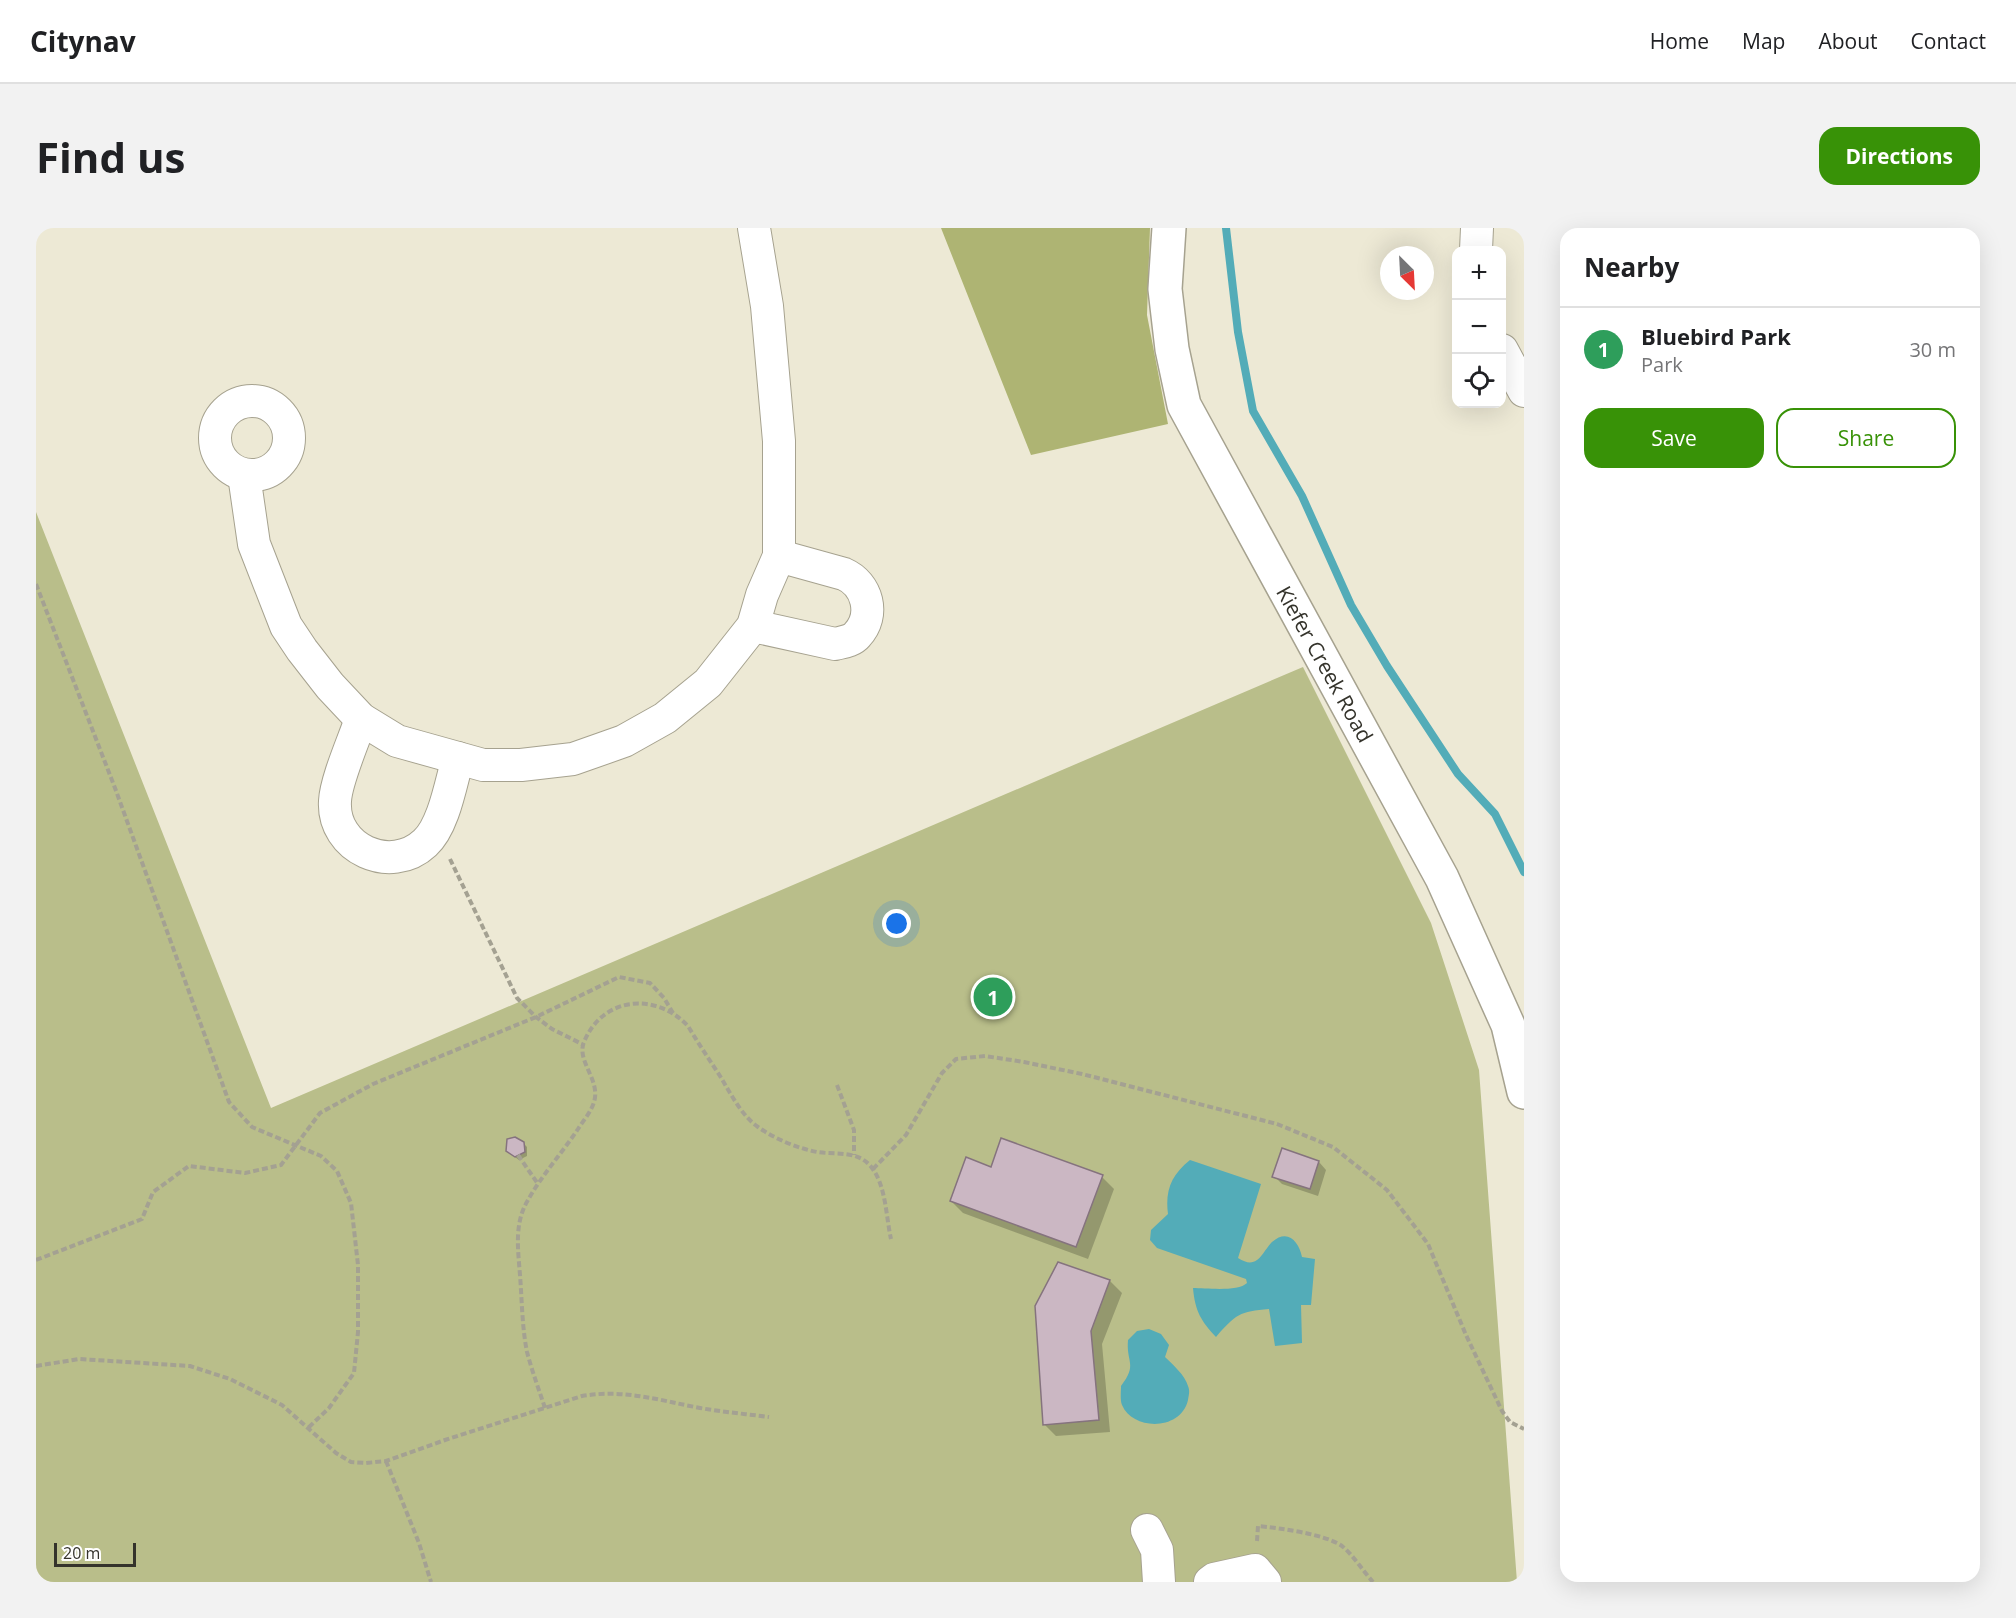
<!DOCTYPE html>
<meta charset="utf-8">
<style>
:root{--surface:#fff;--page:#f2f2f2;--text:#202124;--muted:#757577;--line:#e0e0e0;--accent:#389207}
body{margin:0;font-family:"Open Sans",sans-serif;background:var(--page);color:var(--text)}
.controls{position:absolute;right:18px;top:18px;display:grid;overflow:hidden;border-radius:12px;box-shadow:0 6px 24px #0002}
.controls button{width:54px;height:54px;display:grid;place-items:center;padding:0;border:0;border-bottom:2px solid var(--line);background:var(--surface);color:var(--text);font:30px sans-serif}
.compass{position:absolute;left:1344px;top:18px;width:54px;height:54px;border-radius:50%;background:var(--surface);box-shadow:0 6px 24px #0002;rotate:156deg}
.scale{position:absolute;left:18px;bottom:15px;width:82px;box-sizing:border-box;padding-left:6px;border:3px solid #34332b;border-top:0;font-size:16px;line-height:21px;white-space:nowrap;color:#34332b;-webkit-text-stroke:4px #fff;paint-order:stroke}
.you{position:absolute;left:861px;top:696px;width:21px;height:21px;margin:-15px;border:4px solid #fff;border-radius:50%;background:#1a73e8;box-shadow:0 0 0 9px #1a73e833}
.badge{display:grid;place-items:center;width:39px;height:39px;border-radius:50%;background:var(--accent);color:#fff;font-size:20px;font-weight:700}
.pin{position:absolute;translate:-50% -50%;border:3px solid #fff;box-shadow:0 2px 6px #0006}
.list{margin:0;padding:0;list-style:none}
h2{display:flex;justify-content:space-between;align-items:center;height:78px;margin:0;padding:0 24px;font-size:26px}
h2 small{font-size:20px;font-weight:400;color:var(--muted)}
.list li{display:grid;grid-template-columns:39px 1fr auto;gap:18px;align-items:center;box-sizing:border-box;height:84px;padding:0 24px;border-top:2px solid var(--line)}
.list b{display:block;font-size:22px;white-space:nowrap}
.list p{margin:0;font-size:20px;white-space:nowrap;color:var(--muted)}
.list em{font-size:20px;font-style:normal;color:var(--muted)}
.actions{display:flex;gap:12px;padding:18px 24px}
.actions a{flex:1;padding:14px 0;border:2px solid var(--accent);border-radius:18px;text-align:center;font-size:21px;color:var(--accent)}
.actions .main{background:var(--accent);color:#fff}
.icon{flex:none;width:33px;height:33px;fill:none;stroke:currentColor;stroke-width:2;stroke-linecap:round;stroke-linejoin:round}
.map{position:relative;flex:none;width:1488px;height:1354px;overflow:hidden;border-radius:18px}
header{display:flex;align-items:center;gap:36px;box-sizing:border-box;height:84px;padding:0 30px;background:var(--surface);border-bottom:2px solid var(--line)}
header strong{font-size:28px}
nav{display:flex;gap:33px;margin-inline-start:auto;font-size:21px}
.intro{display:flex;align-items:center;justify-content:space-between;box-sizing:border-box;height:144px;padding:0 36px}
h1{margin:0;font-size:42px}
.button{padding:15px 27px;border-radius:18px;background:var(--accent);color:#fff;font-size:21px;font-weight:700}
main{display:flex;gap:36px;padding:0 36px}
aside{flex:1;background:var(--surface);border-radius:18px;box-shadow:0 6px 24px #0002}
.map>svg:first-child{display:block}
.green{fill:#b9be8a}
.forest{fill:#aeb473}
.water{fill:#53acb8}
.shadow{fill:#0003}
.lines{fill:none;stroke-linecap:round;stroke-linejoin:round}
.stream{stroke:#53acb8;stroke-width:8}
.building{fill:#cbb7c3;stroke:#85737e;stroke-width:1.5}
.street-casing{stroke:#a6a28f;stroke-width:34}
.secondary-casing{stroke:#a6a28f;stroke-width:36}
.path{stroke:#a4a192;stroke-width:4;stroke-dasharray:6 3;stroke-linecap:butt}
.street{stroke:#fff;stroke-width:32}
.secondary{stroke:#fff;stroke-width:33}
.labels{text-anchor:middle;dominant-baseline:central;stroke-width:6;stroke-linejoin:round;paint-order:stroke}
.street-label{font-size:21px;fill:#34332b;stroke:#fff}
</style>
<header>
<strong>Citynav</strong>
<nav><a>Home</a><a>Map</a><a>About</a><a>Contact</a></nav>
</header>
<div class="intro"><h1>Find us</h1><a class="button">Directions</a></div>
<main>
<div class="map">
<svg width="1488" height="1354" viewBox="0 0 1488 1354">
<rect width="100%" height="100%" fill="#ede9d5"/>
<path class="green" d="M0 284 235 880 1267 439 1395 695 1443 842 1481 1354H0Z"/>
<path class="forest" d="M905 0H1114L1111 87 1132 196 995 227Z"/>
<g class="water">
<path d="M1154 932 1225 956 1202 1030C1222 1043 1226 1024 1236 1014 1252 1000 1263 1014 1266 1029L1279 1031 1275 1077H1265L1266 1115 1239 1118 1233 1081C1204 1083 1199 1087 1180 1109 1165 1093 1159 1083 1157 1060 1170 1060 1202 1064 1211 1055L1210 1051 1121 1020 1114 1012 1115 1002 1132 986C1129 963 1135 947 1154 932Z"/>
<path d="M1113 1101 1125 1106 1133 1117 1129 1129C1137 1137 1149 1147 1152 1158 1154 1163 1153 1166 1152 1172 1145 1203 1097 1203 1086 1177 1084 1172 1085 1163 1085 1158 1102 1136 1090 1135 1092 1112L1101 1103Z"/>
</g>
<g class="shadow">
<path d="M487 915 491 919V928L483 932 476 927Z"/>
<path d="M1283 934 1290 942 1282 968 1246 956 1238 948Z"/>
<path d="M956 940 1066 949 1078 961 1052 1031 927 985 915 973Z"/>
<path d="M1023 1036 1074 1053 1086 1065 1066 1116 1074 1204 1020 1208 1008 1196Z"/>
</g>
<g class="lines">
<path class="stream" d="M1190 0 1202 104 1217 183 1266 268 1315 377 1351 438 1422 546 1459 586 1488 644"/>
</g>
<g class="building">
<path d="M479 909 488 914 489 924 479 929 470 923 471 911Z"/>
<path d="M965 910 1067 947 1040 1019 914 973 930 929 955 939Z"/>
<path d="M1246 920 1283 933 1274 961 1236 949Z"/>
<path d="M1022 1034 1074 1052 1055 1103 1063 1192 1007 1197 999 1078Z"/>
</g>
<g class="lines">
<defs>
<g id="street">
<path d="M1440 22 1441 0"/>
<path d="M1466 122 1488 163"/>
<circle cx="216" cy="210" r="37"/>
<path d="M208 247 218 316 250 398 266 422 294 458 325 491 361 513 447 537H485L537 531 588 513 629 490 672 455 717 398 726 367 743 328V213L731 78 718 0"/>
<path d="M717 398 799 416C807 414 816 413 821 407 840 387 831 356 808 346L743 328"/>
<path d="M325 491C318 512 300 552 299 573 296 621 355 647 389 615 408 598 415 554 422 530"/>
<path d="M1111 1302 1121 1322 1123 1354"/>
<path d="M1174 1354 1178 1351 1219 1342 1229 1354"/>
</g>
<path id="secondary" d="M1133 0 1129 61 1136 121 1148 177 1406 650 1472 797 1488 864"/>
</defs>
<use href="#street" class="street-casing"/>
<use href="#secondary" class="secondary-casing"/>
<g class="path">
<path d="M0 356 79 560 193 874 216 899 285 928 301 943 315 975 322 1037V1104L318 1145 293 1180 272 1200"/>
<path d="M414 631 481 770 500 789 516 801 546 816"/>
<path d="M801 857 818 902V927"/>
<path d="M482 927 502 956"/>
<path d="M837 941 870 907 906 845 920 831 949 828 988 834 1046 846 1241 896 1297 919 1351 962 1392 1016 1430 1107 1466 1183 1474 1194 1488 1201"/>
<path d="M0 1032 106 991 117 964 153 938 209 945 245 937 284 885 337 856 500 789 583 749 614 755 628 770 637 785"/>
<path d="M0 1138 43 1131 154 1138 194 1151 246 1177 300 1225 315 1234 330 1235 350 1233 409 1212 546 1168C589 1161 622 1172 664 1180 687 1184 710 1186 733 1189"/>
<path d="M509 1180C503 1162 496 1143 491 1124 486 1099 486 1073 484 1047 482 1021 478 995 492 972 506 947 526 925 542 901 547 893 555 884 558 874 565 852 540 833 548 814 567 768 620 764 652 798 662 815 673 831 684 848 695 866 705 887 722 899 739 911 761 920 781 924 801 927 823 922 836 940 850 958 850 989 855 1011"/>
<path d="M350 1233 383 1315 395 1354"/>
<path d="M1221 1313 1222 1298C1243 1300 1289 1306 1306 1318 1317 1327 1327 1343 1337 1354"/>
</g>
<use href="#street" class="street"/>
<use href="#secondary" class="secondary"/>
</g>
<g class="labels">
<g class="street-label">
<text transform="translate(1289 436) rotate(61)">Kiefer Creek Road</text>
</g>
</g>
</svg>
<div class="controls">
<button>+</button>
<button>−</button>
<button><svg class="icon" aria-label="locate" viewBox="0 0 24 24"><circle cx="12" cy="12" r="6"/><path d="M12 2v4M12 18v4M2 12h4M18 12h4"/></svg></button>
</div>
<svg class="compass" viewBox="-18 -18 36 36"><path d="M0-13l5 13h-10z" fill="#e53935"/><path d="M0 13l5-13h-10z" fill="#757577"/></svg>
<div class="scale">20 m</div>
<div class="you"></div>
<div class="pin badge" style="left:957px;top:769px;background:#2e9e5b">1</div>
</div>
<aside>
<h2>Nearby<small></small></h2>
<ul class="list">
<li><span class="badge" style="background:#2e9e5b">1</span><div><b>Bluebird Park</b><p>Park</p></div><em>30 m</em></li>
</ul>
<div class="actions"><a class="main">Save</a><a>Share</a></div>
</aside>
</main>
